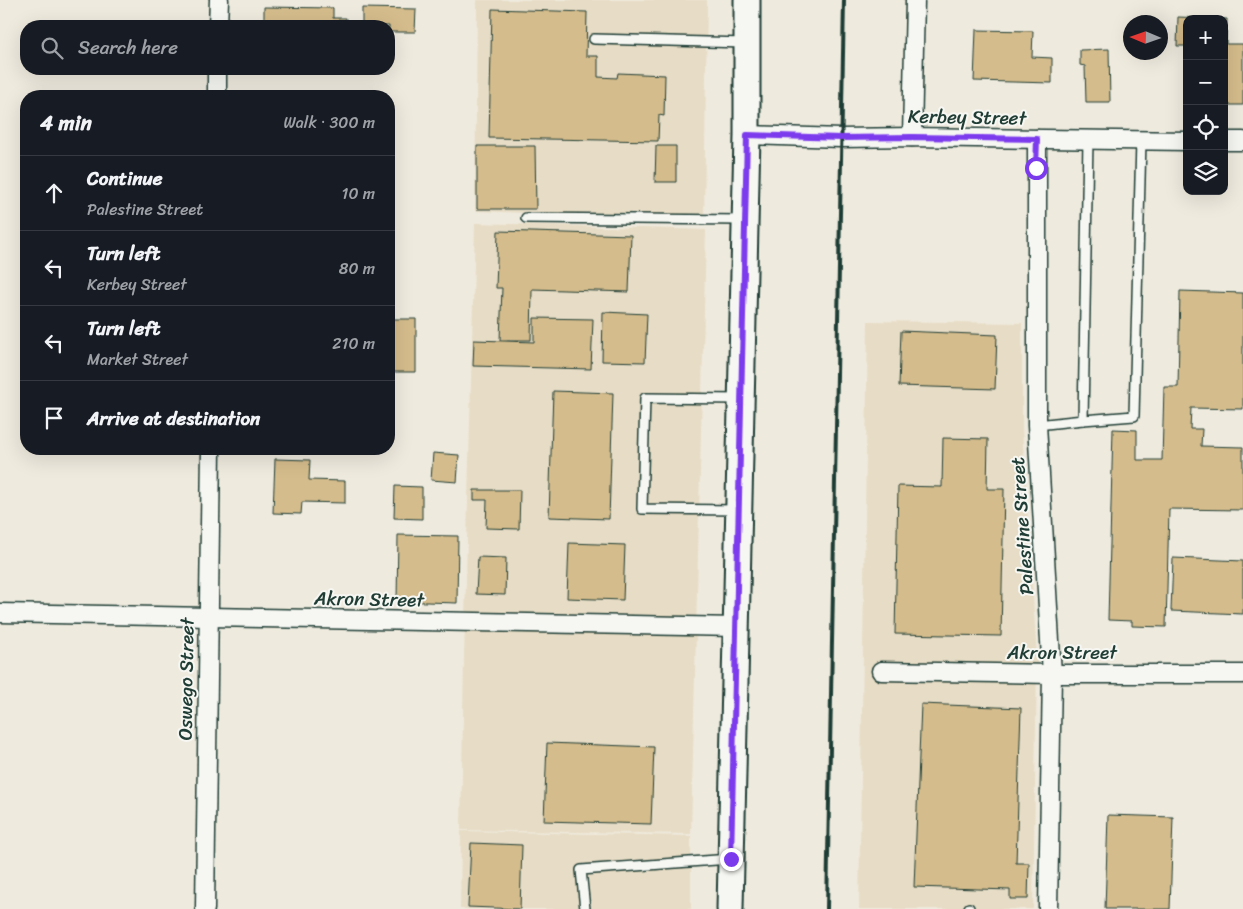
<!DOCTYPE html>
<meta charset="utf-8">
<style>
:root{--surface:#171b24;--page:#20242c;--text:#f1f3f6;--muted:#9ea1a6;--line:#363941}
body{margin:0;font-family:Sriracha,sans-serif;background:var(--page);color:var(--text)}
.controls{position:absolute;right:15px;top:15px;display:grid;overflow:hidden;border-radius:10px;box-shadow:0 5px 20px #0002}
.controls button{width:45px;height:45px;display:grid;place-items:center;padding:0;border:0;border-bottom:1px solid var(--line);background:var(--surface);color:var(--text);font:25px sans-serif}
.compass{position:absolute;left:1123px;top:15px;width:45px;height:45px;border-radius:50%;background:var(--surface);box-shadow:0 5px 20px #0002;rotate:272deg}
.stop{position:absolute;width:15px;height:15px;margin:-11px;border:4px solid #7c3aed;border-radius:50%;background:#fff}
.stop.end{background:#7c3aed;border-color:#fff;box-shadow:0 1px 5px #0008}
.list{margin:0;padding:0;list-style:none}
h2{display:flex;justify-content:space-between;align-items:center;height:65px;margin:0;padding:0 20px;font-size:21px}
h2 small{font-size:16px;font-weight:400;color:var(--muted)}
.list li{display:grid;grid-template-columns:32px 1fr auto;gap:15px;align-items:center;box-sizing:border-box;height:75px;padding:0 20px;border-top:1px solid var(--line)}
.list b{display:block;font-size:19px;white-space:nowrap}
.list p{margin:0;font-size:16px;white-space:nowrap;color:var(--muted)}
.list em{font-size:16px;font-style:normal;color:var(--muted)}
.icon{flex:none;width:28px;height:28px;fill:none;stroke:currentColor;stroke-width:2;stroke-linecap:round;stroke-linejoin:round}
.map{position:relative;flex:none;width:1243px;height:909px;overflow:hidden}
.search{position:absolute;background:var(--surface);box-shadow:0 5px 20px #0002;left:20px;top:20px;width:375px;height:55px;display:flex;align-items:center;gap:12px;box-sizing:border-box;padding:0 18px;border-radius:20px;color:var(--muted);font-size:19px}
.panel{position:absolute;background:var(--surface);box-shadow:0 5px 20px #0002;left:20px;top:90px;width:375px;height:365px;border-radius:20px}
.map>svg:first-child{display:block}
.built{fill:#e7dcc5}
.building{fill:#d5bc8c;stroke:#1f3d34}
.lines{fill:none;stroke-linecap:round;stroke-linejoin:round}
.lane-casing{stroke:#1f3d34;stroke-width:12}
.street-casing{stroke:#1f3d34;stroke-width:21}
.secondary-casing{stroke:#1f3d34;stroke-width:29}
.lane{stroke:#f6f6f2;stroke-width:9}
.street{stroke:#f6f6f2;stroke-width:18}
.secondary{stroke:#f6f6f2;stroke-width:25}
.rail{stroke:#1f3d34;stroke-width:4}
.route{stroke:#7c3aed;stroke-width:6}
.labels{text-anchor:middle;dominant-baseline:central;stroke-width:4;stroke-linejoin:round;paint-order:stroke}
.street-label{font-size:19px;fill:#1f3d34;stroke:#f6f6f2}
</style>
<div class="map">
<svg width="1243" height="909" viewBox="0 0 1243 909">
<rect width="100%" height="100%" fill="#efeade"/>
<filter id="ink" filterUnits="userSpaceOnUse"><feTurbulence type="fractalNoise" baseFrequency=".02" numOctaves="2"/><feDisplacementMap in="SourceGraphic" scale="10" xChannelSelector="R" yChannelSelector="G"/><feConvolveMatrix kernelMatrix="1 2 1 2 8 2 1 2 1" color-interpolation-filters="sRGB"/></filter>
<g filter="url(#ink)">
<g class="built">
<path d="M477 0H707L704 220 475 211Z"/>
<path d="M475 223 706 230 691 834 461 830 464 658Z"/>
<path d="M868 321 1022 323V429L1037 659 1033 909H859Z"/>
<path d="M461 831 691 836V909H460Z"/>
</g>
<g class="building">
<path d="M264 7 333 8V18H346V26H264Z"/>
<path d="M362 8 416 9 415 32H389V26H362Z"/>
<path d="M492 9 587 12 586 56H598V77L617 78 618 73 665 75 664 116 659 115 658 141 489 138Z"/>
<path d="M1178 17 1227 19 1226 44H1243V105H1224V19H1187V46H1177Z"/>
<path d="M976 30 1033 31 1032 57 1052 58V83L974 81Z"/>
<path d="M1109 49 1110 102H1086L1085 66 1080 65V50Z"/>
<path d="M290 69H345V73L290 72Z"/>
<path d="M477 146H535L536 209H477Z"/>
<path d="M656 146H676V182H655Z"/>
<path d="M498 231 631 235 629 292 532 289 531 340H500L502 288H496Z"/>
<path d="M1180 291 1243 293V409L1191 408 1190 429H1202L1201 446 1243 447V510L1169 509 1166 627 1132 626V621L1108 620 1113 429 1137 430V460H1162L1164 387H1178Z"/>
<path d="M603 312 647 314 645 362 602 361Z"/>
<path d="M534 318 593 319 591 369 473 366 474 340 534 342Z"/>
<path d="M392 319H416V372H389V346H392Z"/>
<path d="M901 331 997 335 995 389 899 386Z"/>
<path d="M553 391 613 393 609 519 549 517Z"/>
<path d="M943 438 988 439 987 489H1004L1001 636 895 634 898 486 942 487Z"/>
<path d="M433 453 459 455 457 482 431 480Z"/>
<path d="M275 459 310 460 309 480 345 481V503L302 502 301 514 273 513Z"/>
<path d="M395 486 422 487V519L394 518Z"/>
<path d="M474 490H520L519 529 486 528 487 500H474Z"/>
<path d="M398 535 458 536 457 603 397 601Z"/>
<path d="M569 543 625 545 623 600 567 598Z"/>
<path d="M478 557 506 558 505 595 476 594Z"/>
<path d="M1173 558 1243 561V614L1171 611Z"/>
<path d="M921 704 1021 708 1016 863H1029L1028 899H1010V890L914 887Z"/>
<path d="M547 743 654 747 651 824 544 821Z"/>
<path d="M1108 815 1173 817 1170 909H1105Z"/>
<path d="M471 843 522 845 520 909 468 907Z"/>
</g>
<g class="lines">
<defs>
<g id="lane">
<path d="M594 39 745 43"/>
<path d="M526 218 742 220"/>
<path d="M1083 420 1088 140"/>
<path d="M1037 425 1083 420 1134 416 1141 140"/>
<path d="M737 510 642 509 645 398 739 399"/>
<path d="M585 909 581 870 730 859"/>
<path d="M969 909V908"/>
</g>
<g id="street">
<path d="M218 26 219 0"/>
<path d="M217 96V69"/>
<path d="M747 135 841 138 912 137 1187 141"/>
<path d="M912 137 915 0"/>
<path d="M1037 139V425L1052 674 1048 909"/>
<path d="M1224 141H1243"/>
<path d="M0 613 737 627"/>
<path d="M881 671 1052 674H1243"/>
<path d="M205 909 211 449"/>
</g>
<path id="secondary" d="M730 909 747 135V0"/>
</defs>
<use href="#lane" class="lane-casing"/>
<use href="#street" class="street-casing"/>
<use href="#secondary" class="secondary-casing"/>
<use href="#lane" class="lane"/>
<use href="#street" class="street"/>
<use href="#secondary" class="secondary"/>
<path class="rail" d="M827 909 844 0"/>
</g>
</g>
<g class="lines" filter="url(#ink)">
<path class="route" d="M731 859 747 135 841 138 912 137 1037 139 1036 168"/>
</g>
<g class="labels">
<g class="street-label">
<text transform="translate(967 117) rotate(1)">Kerbey Street</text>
<text transform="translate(1022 526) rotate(-94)">Palestine Street</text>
<text transform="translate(369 599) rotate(1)">Akron Street</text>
<text x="1062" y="652">Akron Street</text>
<text transform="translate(186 679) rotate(-89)">Oswego Street</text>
</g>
</g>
</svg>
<div class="controls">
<button>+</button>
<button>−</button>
<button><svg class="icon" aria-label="locate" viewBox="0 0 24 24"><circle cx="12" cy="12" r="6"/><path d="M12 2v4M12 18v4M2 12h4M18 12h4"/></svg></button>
<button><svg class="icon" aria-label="layers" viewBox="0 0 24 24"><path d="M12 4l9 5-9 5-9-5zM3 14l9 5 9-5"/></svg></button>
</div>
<svg class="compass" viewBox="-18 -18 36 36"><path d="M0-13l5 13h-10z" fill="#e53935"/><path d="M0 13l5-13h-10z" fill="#9ea1a6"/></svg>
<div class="stop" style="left:1036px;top:168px"></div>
<div class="stop end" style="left:731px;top:859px"></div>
<div class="search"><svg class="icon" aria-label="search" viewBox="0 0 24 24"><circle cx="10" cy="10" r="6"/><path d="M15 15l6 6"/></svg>Search here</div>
<section class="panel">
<h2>4 min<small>Walk · 300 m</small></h2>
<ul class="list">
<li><svg class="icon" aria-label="ahead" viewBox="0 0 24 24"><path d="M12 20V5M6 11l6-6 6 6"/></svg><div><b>Continue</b><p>Palestine Street</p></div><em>10 m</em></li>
<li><svg class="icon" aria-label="left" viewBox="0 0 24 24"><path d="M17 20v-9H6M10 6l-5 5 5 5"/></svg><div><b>Turn left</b><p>Kerbey Street</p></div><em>80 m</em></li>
<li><svg class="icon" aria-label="left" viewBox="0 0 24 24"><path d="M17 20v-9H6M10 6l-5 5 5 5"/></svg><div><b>Turn left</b><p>Market Street</p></div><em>210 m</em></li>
<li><svg class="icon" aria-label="arrive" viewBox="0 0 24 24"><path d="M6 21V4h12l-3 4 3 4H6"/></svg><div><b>Arrive at destination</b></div></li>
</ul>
</section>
</div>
